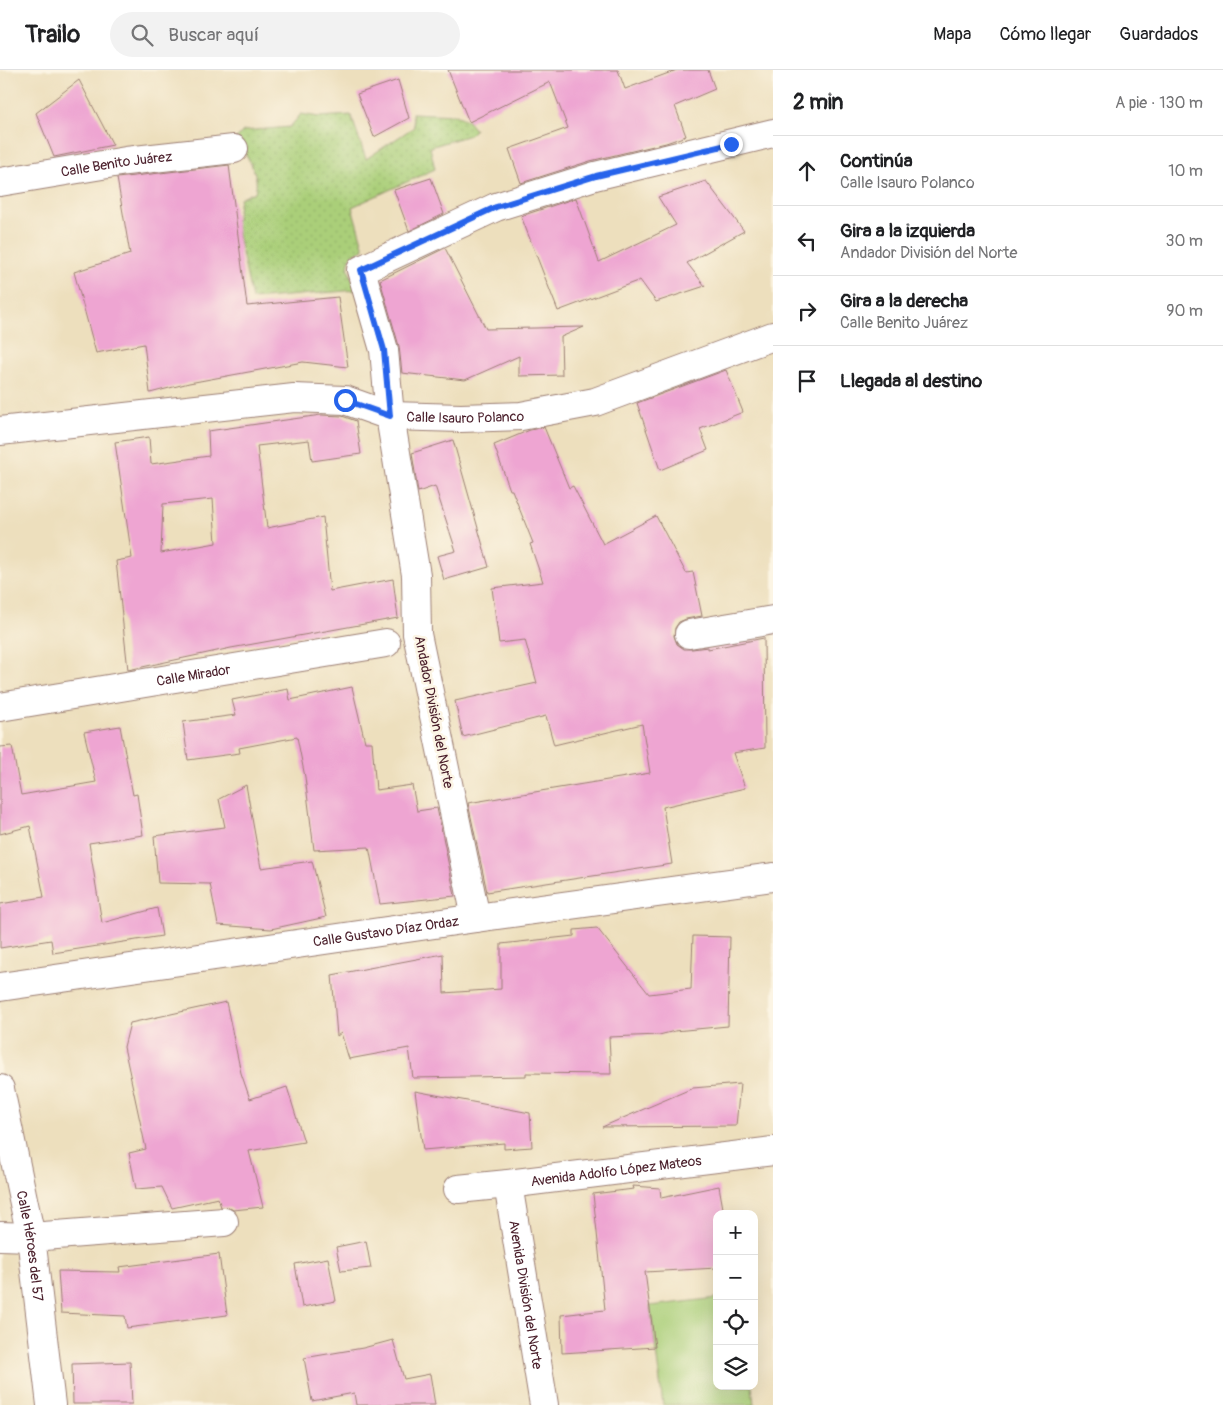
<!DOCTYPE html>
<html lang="es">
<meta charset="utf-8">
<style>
:root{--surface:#fff;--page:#f2f2f2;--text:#202124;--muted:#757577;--line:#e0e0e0}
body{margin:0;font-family:Pangolin,sans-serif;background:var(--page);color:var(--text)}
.controls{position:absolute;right:15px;bottom:15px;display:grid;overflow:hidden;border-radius:10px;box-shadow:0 5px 20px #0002}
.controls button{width:45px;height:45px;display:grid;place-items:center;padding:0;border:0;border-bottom:1px solid var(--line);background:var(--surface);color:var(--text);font:25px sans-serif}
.stop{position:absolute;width:15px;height:15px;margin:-11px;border:4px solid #2563eb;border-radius:50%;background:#fff}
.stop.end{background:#2563eb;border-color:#fff;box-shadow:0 1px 5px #0008}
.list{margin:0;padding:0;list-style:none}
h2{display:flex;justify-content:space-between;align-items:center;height:65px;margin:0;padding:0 20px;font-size:21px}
h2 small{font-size:16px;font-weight:400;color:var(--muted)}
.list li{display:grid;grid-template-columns:32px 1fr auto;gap:15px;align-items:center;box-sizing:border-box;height:70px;padding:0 20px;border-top:1px solid var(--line)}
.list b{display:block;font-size:19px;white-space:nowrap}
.list p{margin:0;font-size:16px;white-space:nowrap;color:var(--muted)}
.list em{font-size:16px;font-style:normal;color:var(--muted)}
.icon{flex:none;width:28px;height:28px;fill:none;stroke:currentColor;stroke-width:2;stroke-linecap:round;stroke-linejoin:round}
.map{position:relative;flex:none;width:773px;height:1335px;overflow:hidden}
header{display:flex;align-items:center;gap:30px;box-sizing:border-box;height:70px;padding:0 25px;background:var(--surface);border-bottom:1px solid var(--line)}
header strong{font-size:24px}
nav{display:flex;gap:28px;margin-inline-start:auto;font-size:18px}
.search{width:350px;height:45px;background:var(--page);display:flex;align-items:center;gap:12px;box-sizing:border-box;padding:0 18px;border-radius:28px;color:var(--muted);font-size:19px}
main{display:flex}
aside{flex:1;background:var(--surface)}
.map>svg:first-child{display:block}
.grass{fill:url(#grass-dots);stroke:#7a7752}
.park{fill:#aacf79;stroke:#7a7752}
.building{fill:#eea5d2;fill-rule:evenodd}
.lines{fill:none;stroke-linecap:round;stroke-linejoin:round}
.street-casing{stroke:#9c7f74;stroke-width:30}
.street{stroke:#fff;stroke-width:28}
.route{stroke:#2563eb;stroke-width:6}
.labels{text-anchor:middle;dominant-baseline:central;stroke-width:5;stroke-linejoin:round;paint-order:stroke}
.street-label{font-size:14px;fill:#4a1f2b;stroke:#fcf5e5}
</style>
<header>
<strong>Trailo</strong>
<div class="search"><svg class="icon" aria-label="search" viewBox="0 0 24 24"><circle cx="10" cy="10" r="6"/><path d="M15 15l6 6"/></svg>Buscar aquí</div>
<nav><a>Mapa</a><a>Cómo llegar</a><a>Guardados</a></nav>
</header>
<main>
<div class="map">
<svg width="773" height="1335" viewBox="0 0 773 1335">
<defs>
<pattern id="grass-dots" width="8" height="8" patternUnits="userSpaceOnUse" patternTransform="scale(1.25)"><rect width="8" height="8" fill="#aacf79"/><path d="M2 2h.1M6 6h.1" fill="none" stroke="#94b169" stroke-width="1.8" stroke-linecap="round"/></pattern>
</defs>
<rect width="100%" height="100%" fill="#fcf5e5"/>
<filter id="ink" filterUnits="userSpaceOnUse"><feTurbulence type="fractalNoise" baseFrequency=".02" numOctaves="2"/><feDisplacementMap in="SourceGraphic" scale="10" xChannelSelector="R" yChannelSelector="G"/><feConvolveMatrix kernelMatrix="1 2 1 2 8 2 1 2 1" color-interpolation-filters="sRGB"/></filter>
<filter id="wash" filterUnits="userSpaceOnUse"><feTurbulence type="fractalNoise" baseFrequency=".0096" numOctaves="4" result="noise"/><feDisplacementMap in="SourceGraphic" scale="20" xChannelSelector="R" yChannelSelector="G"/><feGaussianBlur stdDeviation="1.12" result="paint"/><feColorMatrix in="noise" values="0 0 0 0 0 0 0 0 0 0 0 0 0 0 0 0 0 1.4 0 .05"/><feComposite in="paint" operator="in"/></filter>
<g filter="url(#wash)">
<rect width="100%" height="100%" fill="#eddfbd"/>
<path class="grass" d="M412 43 456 45 467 50 475 60 470 65 430 77 435 99 352 137 364 179C340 187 349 204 357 220L252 229 236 155 240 128 255 122C261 102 245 86 236 69L243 61 290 57 301 44 319 47 351 45 366 89 414 57Z"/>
<path class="park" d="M717 1228V1316H752L754 1335H663L650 1236Z"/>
<g id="blocks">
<g class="building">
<path d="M448 0H618L625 19 677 0H708L715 19 675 36 686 66 666 73 590 91 521 113 509 79 568 58 550 12 469 52Z"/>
<path d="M79 10 113 75 54 87 36 43Z"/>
<path d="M398 10 409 48 374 67 357 24Z"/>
<path d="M229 95 247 236 338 227 348 297 303 292 189 313 150 323 144 274 96 283 74 202 130 184 117 108Z"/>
<path d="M431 108 444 144 409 161 394 120Z"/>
<path d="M706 111 744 161 687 193 705 216 656 232 640 210 558 241 521 146 576 128 599 192 676 155 658 127Z"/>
<path d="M445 178 486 259 584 257 561 267 562 305 519 306V286L465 310 402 303 399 276 380 210Z"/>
<path d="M726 300 743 342 700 359 708 380 660 400 637 333Z"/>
<path d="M321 345 342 346 356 351 361 384 312 391 309 370 257 376 267 458 323 447 330 521 393 509 398 548 231 578 128 600 116 491 132 488 115 372 149 367 151 394 209 386 208 361ZM213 429 216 473 161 483 163 434Z"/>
<path d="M544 357 569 418 573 416 603 474 656 446 686 503 693 502 702 546 686 549 679 552 675 558 674 566 677 574 684 579H692L708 577V579L764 568 765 678 733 683 745 718 663 737 672 794 487 822 468 733 650 703 642 654 554 675 546 646 463 667 455 631 537 613 525 570 499 573 492 518 543 512 530 474 533 473 512 420H510L494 375 530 360Z"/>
<path d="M453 370 489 497 444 510 437 486 456 481 435 416 418 422 412 383Z"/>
<path d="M352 617 365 672H372L376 720 412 715 417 741 437 738 455 826 380 834 369 777 314 780 305 707 297 667 239 678 240 683 188 690 183 652 236 645 232 630 288 619 290 630Z"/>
<path d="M120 656 133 725 137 724 143 765 89 773 102 853 157 838 162 866 53 883 51 870 0 878V834L44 827 30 756 0 764V677L12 676 21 725 96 712 84 662Z"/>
<path d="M246 715 261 798 312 791 326 847 271 859 218 855 210 814 158 813 154 766 225 757 219 729Z"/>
<path d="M597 858 649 924 691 919 693 866 730 867 728 956 675 961 659 965 609 967 611 1004 526 1003V1006L413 1008 409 978 349 989 341 963 337 966 332 905 443 884 444 923 501 919V874L574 866V860Z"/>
<path d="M226 932 241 1003 250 1029 287 1017 304 1072 249 1081 263 1137 233 1140 230 1138 221 1137 218 1128 172 1138 162 1117 136 1119 129 1083 146 1079 124 977 130 953Z"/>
<path d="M740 1014 736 1056 602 1057 693 1018Z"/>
<path d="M415 1021 530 1043 532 1077 504 1079V1073L423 1080Z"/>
<path d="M633 1116 660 1118 661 1128 719 1116 724 1144H717V1198L645 1202 655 1277 562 1283 561 1245 605 1240 593 1124 634 1119Z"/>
<path d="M366 1171 371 1198 341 1201 336 1177Z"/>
<path d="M219 1184 227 1245 127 1258 125 1246 61 1243 58 1201 120 1202 119 1197Z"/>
<path d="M328 1188 336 1231 302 1237 295 1194Z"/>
<path d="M393 1270 404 1309 430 1304 435 1335H356L354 1323 312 1331 304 1288 363 1278Z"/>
<path d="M130 1292 132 1334H73L72 1294Z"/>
</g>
</g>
</g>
<g filter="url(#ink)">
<use href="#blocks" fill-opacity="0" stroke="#9c7f74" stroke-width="1"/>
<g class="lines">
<defs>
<g id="street">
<path id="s1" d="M0 112 126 91 234 79"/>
<path id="s2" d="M0 361 294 328 345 330 390 346 461 348 521 346 595 332 773 266"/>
<path d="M689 564 773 550"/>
<path id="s3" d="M0 637 386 573"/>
<path d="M476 848 417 564 416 505 390 346 384 280 361 200 496 137 595 106 773 63"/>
<path id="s4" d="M0 917 476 848 773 807"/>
<path id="s5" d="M0 1019 31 1167 51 1335"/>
<path id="s6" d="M508 1114 544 1335"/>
<path id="s7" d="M458 1119 508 1114 773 1081"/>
<path d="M0 1166 31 1167 224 1152"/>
</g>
</defs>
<use href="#street" class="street-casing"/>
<use href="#street" class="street"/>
</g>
</g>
<g class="lines" filter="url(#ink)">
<path class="route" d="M345 330 390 346 384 280 361 200 496 137 596 106 731 74"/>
</g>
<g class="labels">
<g class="street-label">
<text stroke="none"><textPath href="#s1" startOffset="118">Calle Benito Juárez</textPath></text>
<text stroke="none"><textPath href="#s2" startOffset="470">Calle Isauro Polanco</textPath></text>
<text stroke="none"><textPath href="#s3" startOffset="196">Calle Mirador</textPath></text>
<text transform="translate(434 642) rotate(79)">Andador División del Norte</text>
<text stroke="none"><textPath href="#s4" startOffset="390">Calle Gustavo Díaz Ordaz</textPath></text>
<text stroke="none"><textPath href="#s7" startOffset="159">Avenida Adolfo López Mateos</textPath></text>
<text stroke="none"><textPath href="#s5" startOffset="160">Calle Héroes del 57</textPath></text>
<text stroke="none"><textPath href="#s6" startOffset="112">Avenida División del Norte</textPath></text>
</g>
</g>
</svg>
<div class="controls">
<button>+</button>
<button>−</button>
<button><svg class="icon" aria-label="locate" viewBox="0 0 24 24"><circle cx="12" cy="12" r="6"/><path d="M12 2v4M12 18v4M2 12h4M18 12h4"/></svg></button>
<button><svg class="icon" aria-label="layers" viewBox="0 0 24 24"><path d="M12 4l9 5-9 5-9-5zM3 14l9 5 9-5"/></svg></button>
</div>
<div class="stop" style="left:345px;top:330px"></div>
<div class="stop end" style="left:731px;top:74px"></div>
</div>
<aside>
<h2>2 min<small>A pie · 130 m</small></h2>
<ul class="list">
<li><svg class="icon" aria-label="ahead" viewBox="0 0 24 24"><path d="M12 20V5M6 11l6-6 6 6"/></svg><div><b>Continúa</b><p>Calle Isauro Polanco</p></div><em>10 m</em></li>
<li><svg class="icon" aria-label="left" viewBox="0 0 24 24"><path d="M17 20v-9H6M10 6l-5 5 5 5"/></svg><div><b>Gira a la izquierda</b><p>Andador División del Norte</p></div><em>30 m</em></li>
<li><svg class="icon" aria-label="right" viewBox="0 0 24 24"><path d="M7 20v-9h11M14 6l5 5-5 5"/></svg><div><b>Gira a la derecha</b><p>Calle Benito Juárez</p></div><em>90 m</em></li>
<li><svg class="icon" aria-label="arrive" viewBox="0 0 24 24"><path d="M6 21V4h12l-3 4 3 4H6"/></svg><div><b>Llegada al destino</b></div></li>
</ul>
</aside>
</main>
